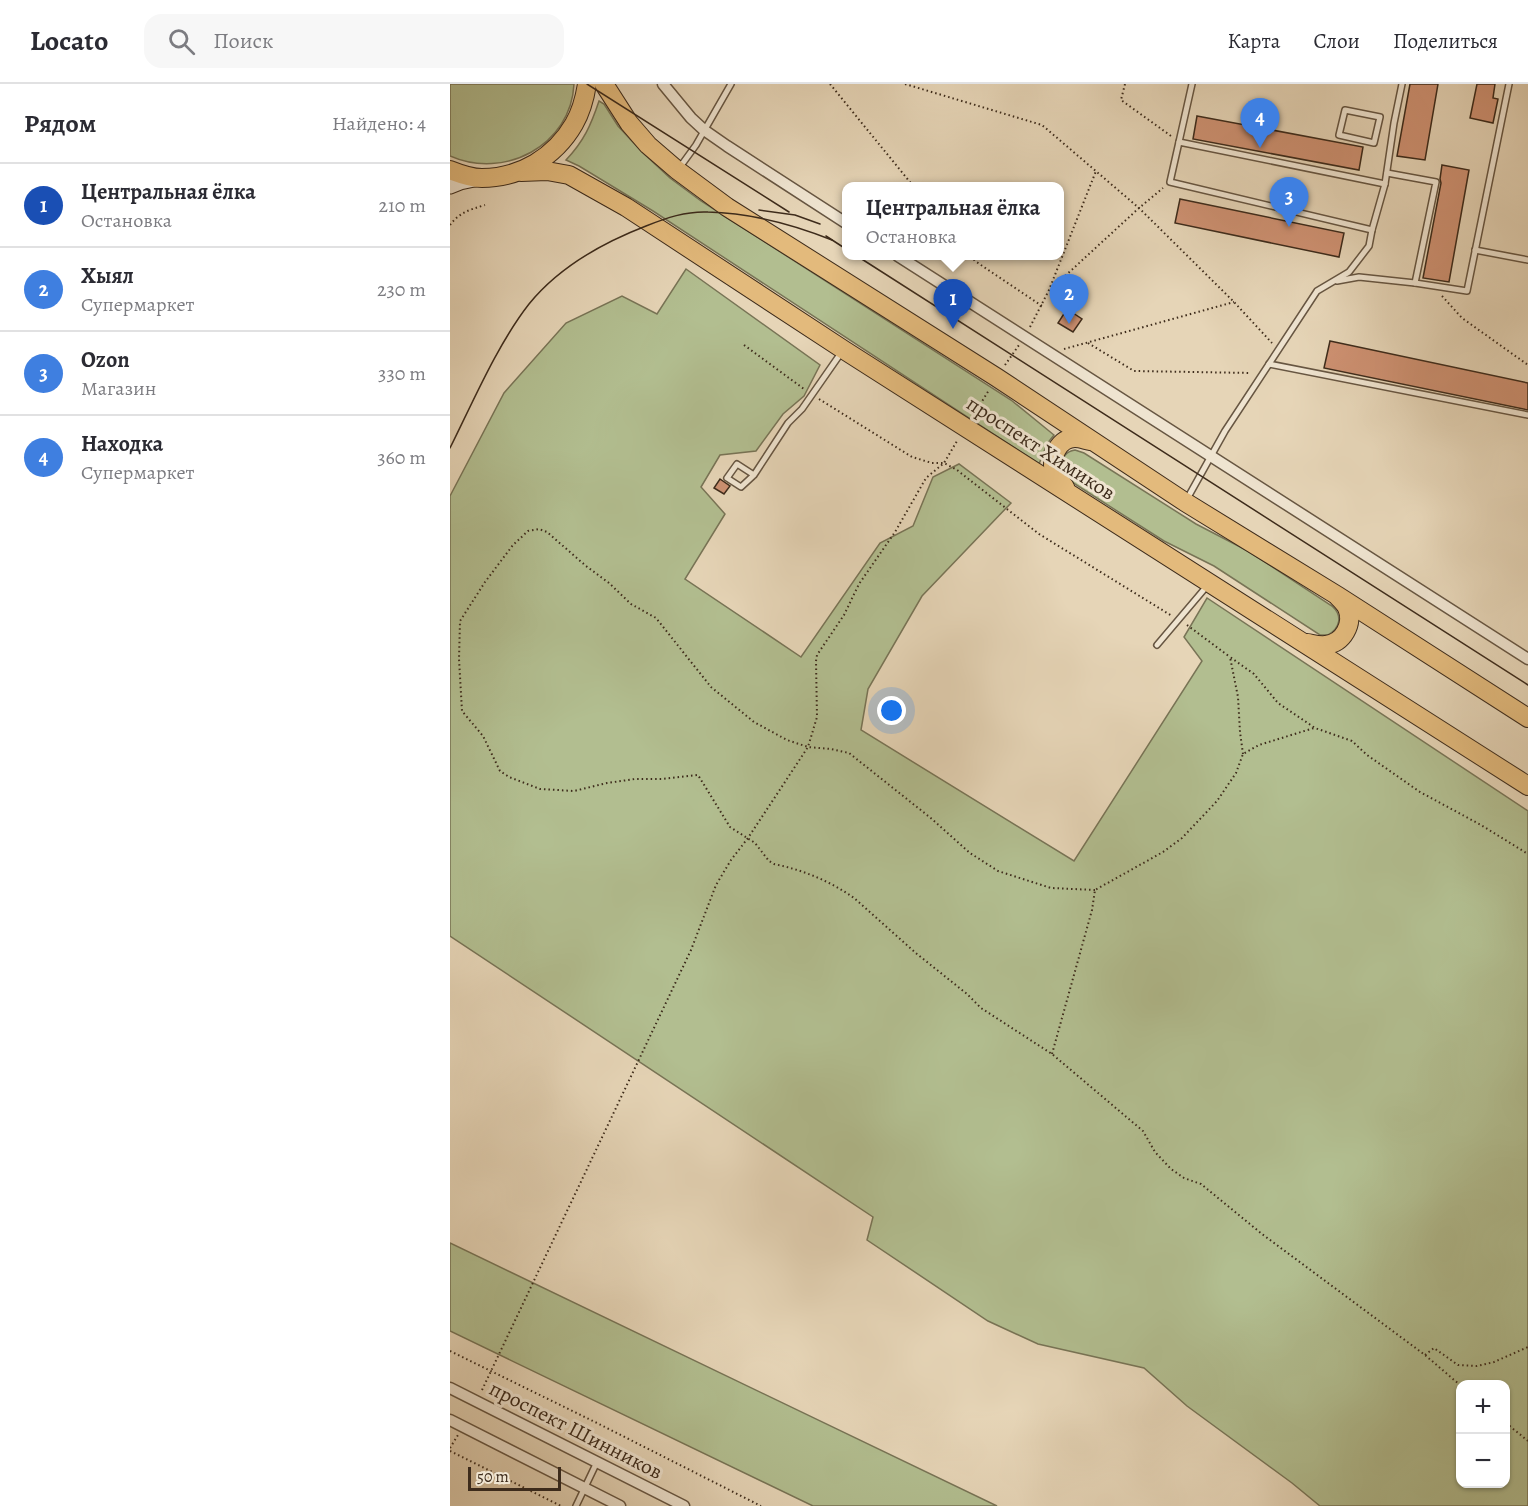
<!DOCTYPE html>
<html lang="ru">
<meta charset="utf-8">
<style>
:root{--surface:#fff;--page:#f7f7f7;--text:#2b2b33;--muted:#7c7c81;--line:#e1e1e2;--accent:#8f2418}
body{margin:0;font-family:Alegreya,serif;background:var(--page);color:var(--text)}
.controls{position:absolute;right:18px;bottom:18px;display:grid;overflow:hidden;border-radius:12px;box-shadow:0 2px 4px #0004}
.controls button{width:54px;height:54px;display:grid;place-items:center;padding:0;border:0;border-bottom:2px solid var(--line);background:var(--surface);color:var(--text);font:30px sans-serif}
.scale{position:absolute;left:18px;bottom:15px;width:93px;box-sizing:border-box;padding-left:6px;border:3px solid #3d2b1b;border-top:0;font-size:16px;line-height:21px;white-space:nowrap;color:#3d2b1b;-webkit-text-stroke:4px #efe4d0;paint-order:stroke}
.you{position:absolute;left:442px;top:627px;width:21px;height:21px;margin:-15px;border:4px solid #fff;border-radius:50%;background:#1a73e8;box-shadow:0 0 0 9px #1a73e833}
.badge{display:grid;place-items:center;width:39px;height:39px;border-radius:50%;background:var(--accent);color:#fff;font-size:20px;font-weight:700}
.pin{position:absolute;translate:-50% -50px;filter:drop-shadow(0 2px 3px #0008)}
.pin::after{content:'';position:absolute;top:32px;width:21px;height:18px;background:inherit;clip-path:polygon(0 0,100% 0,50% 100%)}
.popup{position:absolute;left:392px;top:98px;width:222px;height:78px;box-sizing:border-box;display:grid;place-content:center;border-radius:12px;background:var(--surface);filter:drop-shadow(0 2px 4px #0005);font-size:20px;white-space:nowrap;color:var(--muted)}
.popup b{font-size:22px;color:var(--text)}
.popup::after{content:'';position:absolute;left:50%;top:100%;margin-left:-12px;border:12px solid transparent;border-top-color:var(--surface)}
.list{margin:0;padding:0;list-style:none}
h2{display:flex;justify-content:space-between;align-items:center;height:78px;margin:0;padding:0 24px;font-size:26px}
h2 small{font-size:20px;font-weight:400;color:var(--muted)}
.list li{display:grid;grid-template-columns:39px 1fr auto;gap:18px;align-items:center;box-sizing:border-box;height:84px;padding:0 24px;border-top:2px solid var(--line)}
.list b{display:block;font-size:22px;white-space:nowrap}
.list p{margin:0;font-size:20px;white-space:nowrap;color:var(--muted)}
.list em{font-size:20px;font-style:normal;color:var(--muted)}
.icon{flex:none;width:33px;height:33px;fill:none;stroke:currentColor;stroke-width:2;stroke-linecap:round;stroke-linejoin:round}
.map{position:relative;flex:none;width:1078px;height:1422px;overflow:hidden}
header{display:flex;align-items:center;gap:36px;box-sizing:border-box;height:84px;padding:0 30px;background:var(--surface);border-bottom:2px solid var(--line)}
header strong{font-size:28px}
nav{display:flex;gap:33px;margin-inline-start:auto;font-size:21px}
.search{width:420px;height:54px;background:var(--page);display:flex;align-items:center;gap:15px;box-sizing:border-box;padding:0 21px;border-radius:18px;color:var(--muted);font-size:22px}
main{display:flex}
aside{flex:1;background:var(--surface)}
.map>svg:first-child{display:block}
.green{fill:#b2be90;stroke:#787456;stroke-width:1.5;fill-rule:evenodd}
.building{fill:#ce9172;stroke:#3d2b1b;stroke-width:1.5}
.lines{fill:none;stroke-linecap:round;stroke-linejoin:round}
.lane-casing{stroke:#675642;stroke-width:8}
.street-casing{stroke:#675642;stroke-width:13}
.secondary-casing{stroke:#3d2b1b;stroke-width:17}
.primary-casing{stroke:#3d2b1b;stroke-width:20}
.path{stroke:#3d2b1b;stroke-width:2;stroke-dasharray:1.5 3;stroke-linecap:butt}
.lane{stroke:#efe4d0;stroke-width:5}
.street{stroke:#efe4d0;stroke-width:10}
.secondary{stroke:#efe4d0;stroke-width:15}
.primary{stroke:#e3ba7c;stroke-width:18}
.tram{stroke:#3d2b1b;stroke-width:1.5}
.labels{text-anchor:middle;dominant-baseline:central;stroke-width:6;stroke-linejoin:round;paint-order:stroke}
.street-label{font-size:21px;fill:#3d2b1b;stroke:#efe4d0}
</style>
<header>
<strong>Locato</strong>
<div class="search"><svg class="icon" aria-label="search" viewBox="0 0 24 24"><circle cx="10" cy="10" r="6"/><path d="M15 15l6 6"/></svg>Поиск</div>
<nav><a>Карта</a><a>Слои</a><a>Поделиться</a></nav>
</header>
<main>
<aside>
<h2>Рядом<small>Найдено: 4</small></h2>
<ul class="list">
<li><span class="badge" style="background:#1a4fb4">1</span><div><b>Центральная ёлка</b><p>Остановка</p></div><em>210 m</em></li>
<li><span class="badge" style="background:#3f7fe0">2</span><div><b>Хыял</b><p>Супермаркет</p></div><em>230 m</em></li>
<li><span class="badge" style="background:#3f7fe0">3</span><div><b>Ozon</b><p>Магазин</p></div><em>330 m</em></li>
<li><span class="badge" style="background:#3f7fe0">4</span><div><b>Находка</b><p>Супермаркет</p></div><em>360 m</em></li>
</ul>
</aside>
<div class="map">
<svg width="1078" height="1422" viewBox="0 0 1078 1422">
<rect width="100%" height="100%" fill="#e6d5b7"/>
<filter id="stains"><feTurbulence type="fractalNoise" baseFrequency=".00333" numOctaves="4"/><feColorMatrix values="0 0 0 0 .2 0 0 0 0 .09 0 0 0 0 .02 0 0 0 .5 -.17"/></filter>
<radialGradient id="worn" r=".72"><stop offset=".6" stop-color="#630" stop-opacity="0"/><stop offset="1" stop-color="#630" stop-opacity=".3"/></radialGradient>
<g class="green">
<path d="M0 0H124C121 62 54 96 0 72Z"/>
<path d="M149 17 154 20 168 42 192 68 220 94 251 117 561 316 604 351 597 360 589 380 203 127 129 82 116 76C134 57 141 41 149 17Z"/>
<path d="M236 185 370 281 354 312 333 330 306 367 270 371 251 403 275 430 235 495 351 573 430 459 463 442 483 393 509 380 561 419 472 512 418 605 411 646 624 777 752 577 734 553 757 514 1078 727V1422H870L842 1399 737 1322 694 1284 588 1260 538 1237 417 1156 423 1133 0 852V412L54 309 116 239 172 212 207 230ZM1010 1300H1056V1400H1010Z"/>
<path d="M625 366 634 369 746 440 798 467 882 522C893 532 890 544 878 551H870L764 482 714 457 617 395 610 385C613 375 613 368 625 366Z"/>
<path d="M0 1159 547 1422H363L0 1247Z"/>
</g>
<g class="building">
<path d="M960 0H988L975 76 947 72Z"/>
<path d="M1027 0H1045L1043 14 1048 15 1043 39 1020 34Z"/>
<path d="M747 32 913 63 909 86 743 55Z"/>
<path d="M992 81 1019 86 999 198 973 194 991 99 990 95Z"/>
<path d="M730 115 894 149 889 173 725 139Z"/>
<path d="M617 225 632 235 623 248 608 239Z"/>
<path d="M880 257 1078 299V326L874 284Z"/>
<path d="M270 395 280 402 274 410 264 404Z"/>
</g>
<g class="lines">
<defs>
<g id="lane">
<path d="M895 26 930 33 924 59 889 51Z"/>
<path d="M729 58 742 0"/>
<path d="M230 83 246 61 281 0"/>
<path d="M937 89 986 98 965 199"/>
<path d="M922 146 720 98 729 58 935 100"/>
<path d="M1025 166 1078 176"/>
<path d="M887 197 909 193 965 199 1017 207 1059 0"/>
<path d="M819 280 1078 331"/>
<path d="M304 391 287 380 277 394 291 403 304 391 338 339 352 325 391 269"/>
<path d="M737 415 775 347 867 207 899 188 919 162 922 146 935 100 944 39 952 0"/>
<path d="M707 561 757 502"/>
<path d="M126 1422 147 1378"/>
</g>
<g id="street">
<path d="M213 0 241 34 254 46 277 62 396 139"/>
<path d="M448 172 1078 575"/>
<path d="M0 1304 234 1422"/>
<path d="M0 1336 170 1422"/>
</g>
<path id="secondary" d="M0 102 10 98 29 94"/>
<g id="primary">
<path d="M154 0 179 39 198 61 227 86 277 123 546 293 735 418 888 512 1078 634"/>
<path d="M0 86C10 90 21 94 32 94 70 94 105 73 124 40 131 28 135 13 137 0"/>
<path d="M71 88 97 87 119 91 176 123 394 266 1078 702"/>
<path d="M615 403C611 398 606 393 604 387 600 373 609 354 625 354 630 354 635 356 640 357"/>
<path d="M857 559C863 560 869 562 876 561 893 559 904 540 897 524 895 520 891 516 888 513"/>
</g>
</defs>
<use href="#lane" class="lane-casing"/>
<use href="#street" class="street-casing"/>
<use href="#secondary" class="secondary-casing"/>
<use href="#primary" class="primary-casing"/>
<g class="path">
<path d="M380 0 464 103"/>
<path d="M455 0 592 41 689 124 784 218 822 259"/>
<path d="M675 0 671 16 721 52"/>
<path d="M0 141C10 128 19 126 35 121"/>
<path d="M521 172 525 177 592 222"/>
<path d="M602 204 689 124 713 104"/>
<path d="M992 212 1012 234 1078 281"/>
<path d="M580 243 599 206 646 87"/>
<path d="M638 259 684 287 801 289"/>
<path d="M294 261 354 305"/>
<path d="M614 265 784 218"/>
<path d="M555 281 569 261"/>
<path d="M369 315 462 373 482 379H494L507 386 589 450 722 532"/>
<path d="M523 332 539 306"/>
<path d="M737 541 780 573"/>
<path d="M793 670 790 648 788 613 780 573 804 590 828 619 865 644 902 657 917 671 970 708 1031 741 1078 770"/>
<path d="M645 806 601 804 548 787 520 769 482 735 399 669 381 665 358 663 337 656 304 638 261 603 206 534 181 520 159 499 136 482 97 448 89 445 78 447 63 461 35 498 10 537 9 575 12 627 33 652 50 687 59 693 90 705 124 707 157 699 185 695H212L248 691 280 743 305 759 319 777 324 780C353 786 380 797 404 814L467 870 517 910 531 924 602 970 693 1047 705 1068 721 1085 734 1094 751 1100 812 1150 975 1271 1010 1301"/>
<path d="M602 970 642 826 645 806 713 768 732 754 767 717 786 689 793 670 809 661 864 644"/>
<path d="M0 1267 147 1339 311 1422"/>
<path d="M975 1271 984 1264 1008 1281 1027 1282 1044 1278 1078 1263"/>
<path d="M32 1306 241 866 266 801 281 776 298 754 358 663 367 633 366 577 367 571 394 531 409 500 445 448 476 394 494 379 507 357"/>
<path d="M1056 1339 1078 1357"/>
<path d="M0 1364 8 1351"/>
<path d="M0 1367 111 1422"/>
</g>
<use href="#lane" class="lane"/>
<use href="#street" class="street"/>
<use href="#secondary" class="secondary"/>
<use href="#primary" class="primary"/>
<g class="tram">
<path d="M137 0 339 128"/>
<path d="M309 126 345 131 370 140"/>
<path d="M376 152 396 165"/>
<path d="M407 172 1078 601"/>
<path d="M0 364C23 318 47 261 79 220 109 183 152 159 196 142 216 134 236 127 258 128 301 129 342 140 382 156"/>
</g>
</g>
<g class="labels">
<g class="street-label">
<text transform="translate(591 364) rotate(33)">проспект Химиков</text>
<text transform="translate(126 1346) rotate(27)">проспект Шинников</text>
</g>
</g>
<rect width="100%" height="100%" filter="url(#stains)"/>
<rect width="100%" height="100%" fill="url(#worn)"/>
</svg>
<div class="controls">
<button>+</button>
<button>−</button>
</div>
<div class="scale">50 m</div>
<div class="you"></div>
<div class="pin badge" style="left:503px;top:245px;background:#1a4fb4">1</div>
<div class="popup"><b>Центральная ёлка</b>Остановка</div>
<div class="pin badge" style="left:619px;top:240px;background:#3f7fe0">2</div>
<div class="pin badge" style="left:839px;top:143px;background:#3f7fe0">3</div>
<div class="pin badge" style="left:810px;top:64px;background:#3f7fe0">4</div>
</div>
</main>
